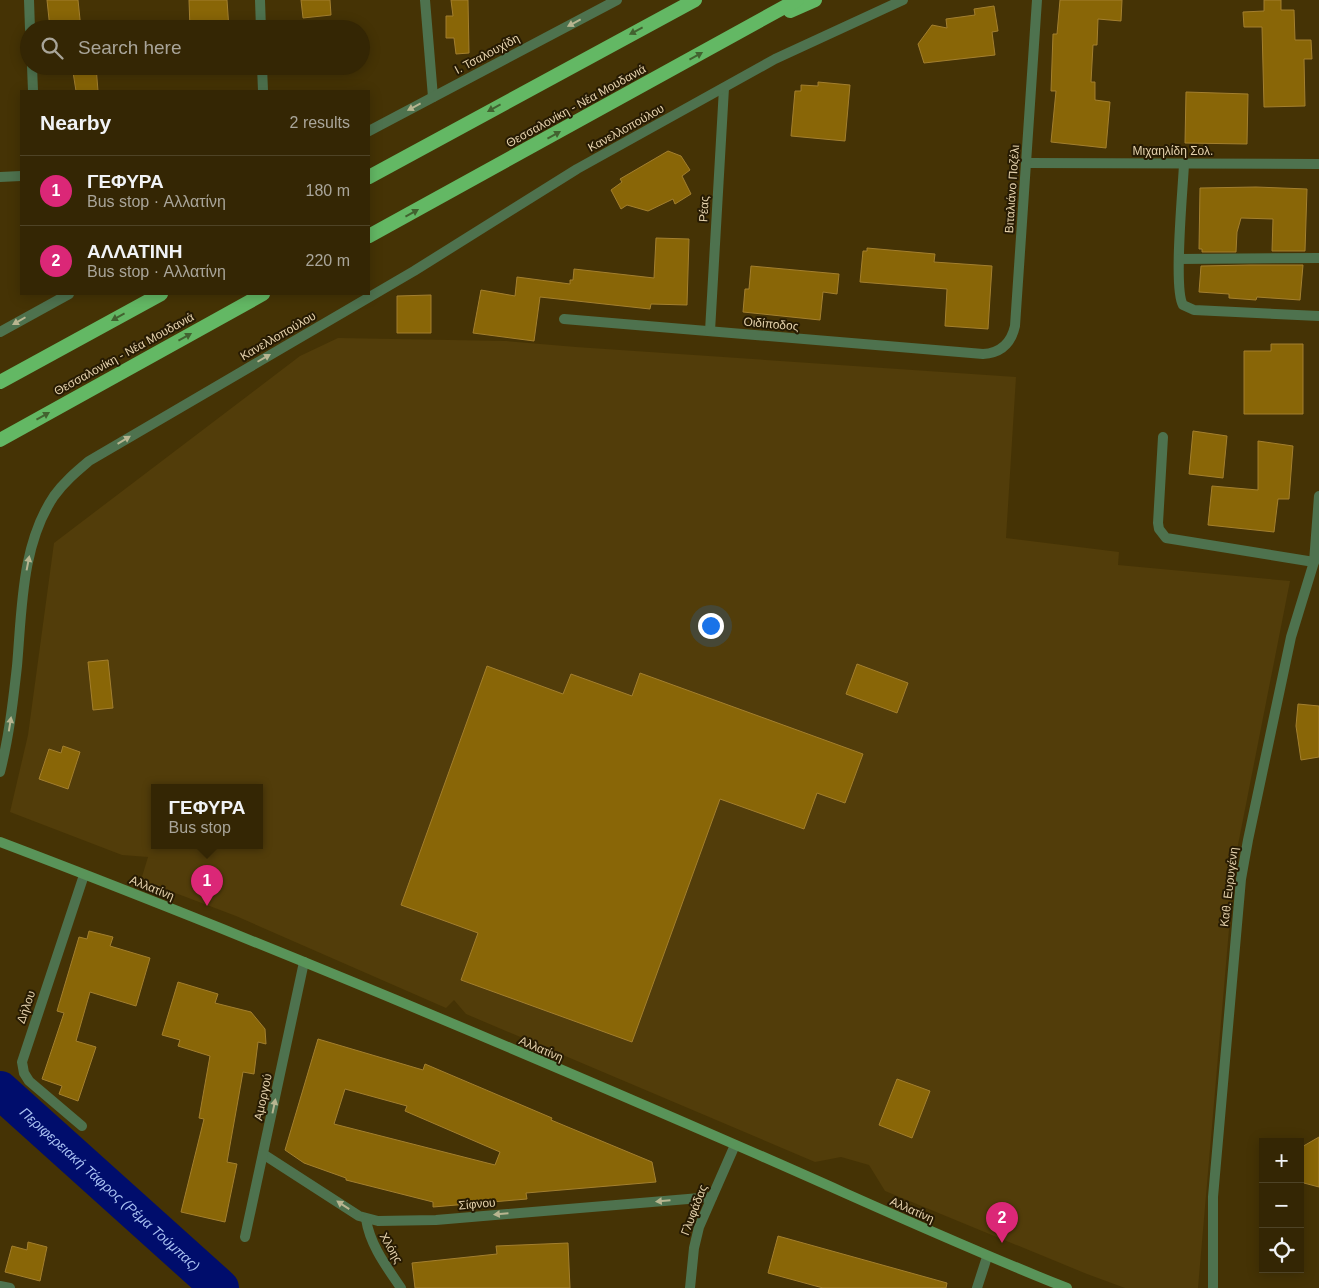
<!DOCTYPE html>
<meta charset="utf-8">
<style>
:root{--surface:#342604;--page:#3f3213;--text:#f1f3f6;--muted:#a9a59a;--line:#4e4326;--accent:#db2777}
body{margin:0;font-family:Helvetica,sans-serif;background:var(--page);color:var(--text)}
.controls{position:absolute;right:15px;bottom:15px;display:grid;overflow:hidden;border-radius:0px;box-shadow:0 2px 12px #0003}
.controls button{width:45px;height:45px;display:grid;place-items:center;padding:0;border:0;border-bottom:1px solid var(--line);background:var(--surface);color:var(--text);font:25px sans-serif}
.you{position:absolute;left:710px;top:625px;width:18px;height:18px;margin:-12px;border:4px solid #fff;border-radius:50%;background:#1a73e8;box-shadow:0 0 0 8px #1a73e833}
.badge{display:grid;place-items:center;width:32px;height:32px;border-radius:50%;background:var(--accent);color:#fff;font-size:16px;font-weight:700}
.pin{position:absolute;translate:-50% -41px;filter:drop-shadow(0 1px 2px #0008)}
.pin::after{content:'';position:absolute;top:26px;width:18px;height:15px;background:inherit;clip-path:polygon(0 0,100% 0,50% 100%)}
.popup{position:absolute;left:151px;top:784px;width:112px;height:65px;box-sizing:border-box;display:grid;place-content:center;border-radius:0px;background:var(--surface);filter:drop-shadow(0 1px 4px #0005);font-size:16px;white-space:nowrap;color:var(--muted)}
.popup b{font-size:19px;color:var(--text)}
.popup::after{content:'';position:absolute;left:50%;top:100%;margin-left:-10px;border:10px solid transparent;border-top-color:var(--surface)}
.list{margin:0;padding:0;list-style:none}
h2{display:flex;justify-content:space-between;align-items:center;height:65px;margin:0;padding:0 20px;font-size:21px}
h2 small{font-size:16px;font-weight:400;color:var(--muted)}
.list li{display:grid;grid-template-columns:32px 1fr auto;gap:15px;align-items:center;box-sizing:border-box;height:70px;padding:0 20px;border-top:1px solid var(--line)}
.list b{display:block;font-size:19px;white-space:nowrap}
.list p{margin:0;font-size:16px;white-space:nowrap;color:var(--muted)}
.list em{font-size:16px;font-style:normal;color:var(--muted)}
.icon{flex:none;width:28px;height:28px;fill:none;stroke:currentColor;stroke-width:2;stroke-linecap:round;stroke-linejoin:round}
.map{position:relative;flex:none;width:1319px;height:1288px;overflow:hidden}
.search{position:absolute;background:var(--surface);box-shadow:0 2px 12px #0003;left:20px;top:20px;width:350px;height:55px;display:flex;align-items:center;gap:12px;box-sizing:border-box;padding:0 18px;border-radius:28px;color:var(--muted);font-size:19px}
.panel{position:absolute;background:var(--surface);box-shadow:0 2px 12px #0003;left:20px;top:90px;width:350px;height:205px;border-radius:0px}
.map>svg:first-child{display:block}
.built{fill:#523d0a;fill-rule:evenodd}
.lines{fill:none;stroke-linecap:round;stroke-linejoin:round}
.river{stroke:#000d6c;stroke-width:38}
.building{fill:#896607;stroke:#a37f2e;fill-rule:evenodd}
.minor{stroke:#4e724e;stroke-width:10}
.tertiary{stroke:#4e724e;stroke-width:10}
.secondary{stroke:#599459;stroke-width:10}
.trunk{stroke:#63b864;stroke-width:14}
.oneway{fill:#b8b590}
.oneway2{fill:#42622f}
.labels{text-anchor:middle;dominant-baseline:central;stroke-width:4;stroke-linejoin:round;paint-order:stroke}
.street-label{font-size:12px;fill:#e5d2ad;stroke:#271b03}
.water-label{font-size:14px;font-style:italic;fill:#a7bff0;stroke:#271b03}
</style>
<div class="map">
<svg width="1319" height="1288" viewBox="0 0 1319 1288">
<rect width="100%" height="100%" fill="#453305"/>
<path class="built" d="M338 338 506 341 576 347 1016 377 1006 538 1119 552 1118 565 1290 581 1235 860 1198 1288H1125L1087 1274 885 1191 869 1165 841 1157 815 1162 466 1014 454 1000 446 1008 236 916 141 880 148 857 122 855 10 812 28 735 54 543 300 356ZM154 787H260V845H154Z"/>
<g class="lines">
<path class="river" id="s1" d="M0 1090 220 1288"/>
</g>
<g class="building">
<path d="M47 0H78L81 29H50Z"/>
<path d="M189 0H227L229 29H190Z"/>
<path d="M301 0H330L331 15 303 18Z"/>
<path d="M451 0H468L469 53 456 54 454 38H446V16H453Z"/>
<path d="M1060 0H1122L1121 21 1098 19 1097 45H1093L1091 82H1095V100L1110 102 1106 148 1051 142 1056 91H1051L1053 34H1057Z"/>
<path d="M1264 0H1281V10H1294L1295 40H1311L1312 59H1304L1305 106 1264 107 1262 27H1244L1243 12 1264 11Z"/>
<path d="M994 6 998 31 992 32 995 55 924 63 918 44 932 25 947 28 946 19 975 15 974 9Z"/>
<path d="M72 66H96L98 91H76Z"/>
<path d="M818 82 850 85 845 141 791 136 795 91H801V85L818 86Z"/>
<path d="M1186 92 1248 94 1247 144 1185 143Z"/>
<path d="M668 151 681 156 690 170 682 176 691 194 675 204 673 199 648 211 627 205 621 209 611 190 622 182 620 179Z"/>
<path d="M1256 187 1307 189 1305 251H1272L1273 219 1241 218 1237 232 1236 252H1202V249H1199L1200 188Z"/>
<path d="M656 238 689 239 687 305 651 304 650 309 540 297 534 341 473 333 481 290 515 296 517 277 570 284V280H573L574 269 654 278Z"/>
<path d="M867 248 935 254 934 262 992 266 988 329 945 326 947 289 860 282 863 251H867Z"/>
<path d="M1250 265H1303L1300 300 1257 297 1256 300 1229 298V294L1199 292 1201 266Z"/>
<path d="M751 266 839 274 837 294 823 292 820 320 743 312 745 289H749Z"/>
<path d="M431 295V333H397V296Z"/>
<path d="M1271 344H1303V414H1244V351H1271Z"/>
<path d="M1193 431 1227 436 1223 478 1189 474Z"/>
<path d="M1258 441 1293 446 1289 499H1278L1274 532 1208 525 1212 486 1258 490Z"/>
<path d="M108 660 113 708 93 710 88 662Z"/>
<path d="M857 664 908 683 897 713 846 694Z"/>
<path d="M487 666 563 694 571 674 632 696 640 673 863 754 845 803 817 793 804 829 720 799 632 1042 461 980 478 933 401 905Z"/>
<path d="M1298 704 1319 706V757L1301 760 1296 726Z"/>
<path d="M63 746 80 752 68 789 39 779 49 749 61 753Z"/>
<path d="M89 931 113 937 110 946 150 958 136 1006 90 992 76 1041 96 1047 78 1101 59 1094 62 1086 42 1079 64 1013 57 1011 79 937 87 939Z"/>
<path d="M178 982 218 994 215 1003 251 1012 265 1029 266 1044 258 1042 254 1074 243 1072 227 1162 237 1164 225 1222 181 1212 204 1119 199 1118 210 1056 178 1046 180 1040 162 1035Z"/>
<path d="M318 1039 423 1070 425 1064 552 1118 551 1120 652 1162 656 1182 526 1193 527 1199 433 1207V1202L346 1180V1178L304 1163 285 1150ZM345 1089 407 1106 405 1111 500 1152 495 1165 334 1124Z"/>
<path d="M897 1079 930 1091 912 1138 879 1125Z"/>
<path d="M1319 1137V1187L1300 1182V1148Z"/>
<path d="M778 1236 947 1283 946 1288H823L768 1273Z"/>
<path d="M28 1242 47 1247 40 1281 5 1272 12 1246 27 1250Z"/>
<path d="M568 1243 570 1288H415L412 1263 497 1254 496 1246Z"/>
</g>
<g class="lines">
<g class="minor">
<path d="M260 0 261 29"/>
<path d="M425 0 433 97"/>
<path d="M262 66 263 91"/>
<path d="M1027 163 1319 164"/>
<path d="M1184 164C1183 189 1173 289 1183 305L1194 310 1319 316"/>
<path d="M0 177 21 176"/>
<path d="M1179 259 1319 258"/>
<path d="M564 319 983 354C1000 353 1011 344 1015 326L1037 0"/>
<path d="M710 331 724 88"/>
<path d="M1163 437 1158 523 1159 529 1166 538 1314 562"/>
<path d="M82 1126 29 1081 24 1073 22 1062 84 875"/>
<path d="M263 1154 359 1216 378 1221 436 1220 712 1197"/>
<path d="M366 1219C370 1245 386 1266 401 1288"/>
<path d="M245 1237 304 962"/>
<path d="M0 1286 10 1288"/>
<path d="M690 1288 694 1248 699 1227 735 1145"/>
<path d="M977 1288 987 1257"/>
<path d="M1213 1288V1197L1241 879 1248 840 1291 637 1314 562 1319 496"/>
</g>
<g class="tertiary">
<path d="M29 0 30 29"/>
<path d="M32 66 33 91"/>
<path d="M369 131 617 0"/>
<path d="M0 332 69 294"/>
<path d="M0 772C9 737 13 702 17 666 22 610 21 545 54 496 64 482 76 472 89 461L414 271 577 169 775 59 903 0"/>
</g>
<path class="secondary" d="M0 842C248 936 493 1039 736 1145 847 1193 955 1244 1067 1288"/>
<g class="trunk">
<path d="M790 11 815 0"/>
<path d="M369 177 695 0"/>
<path d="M369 236 797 0"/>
<path d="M0 382 161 294"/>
<path d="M0 440 263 294"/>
</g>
</g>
<defs><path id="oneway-solid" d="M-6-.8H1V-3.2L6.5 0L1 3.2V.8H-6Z" transform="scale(1.25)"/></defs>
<g class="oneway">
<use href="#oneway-solid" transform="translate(574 23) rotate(152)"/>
<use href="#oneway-solid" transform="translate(414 107) rotate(152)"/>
<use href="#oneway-solid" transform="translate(19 321) rotate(150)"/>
<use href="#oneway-solid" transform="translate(264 358) rotate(-30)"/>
<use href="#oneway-solid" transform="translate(124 440) rotate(-31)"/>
<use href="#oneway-solid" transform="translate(28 563) rotate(-79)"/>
<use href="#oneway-solid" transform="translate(10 724) rotate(-81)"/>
<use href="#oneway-solid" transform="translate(274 1106) rotate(-78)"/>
<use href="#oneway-solid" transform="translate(663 1201) rotate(175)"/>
<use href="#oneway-solid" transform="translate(343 1205) rotate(-147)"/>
<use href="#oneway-solid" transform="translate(501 1214) rotate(175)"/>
</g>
<g class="oneway2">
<use href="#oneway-solid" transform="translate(636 31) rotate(152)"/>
<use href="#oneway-solid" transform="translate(696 56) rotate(-29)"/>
<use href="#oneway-solid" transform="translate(494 108) rotate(151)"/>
<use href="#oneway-solid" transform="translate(554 135) rotate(-29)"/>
<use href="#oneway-solid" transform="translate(412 213) rotate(-29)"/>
<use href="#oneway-solid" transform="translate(118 317) rotate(151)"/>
<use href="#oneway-solid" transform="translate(185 337) rotate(-29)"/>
<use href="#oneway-solid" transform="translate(43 416) rotate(-29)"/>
</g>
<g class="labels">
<g class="street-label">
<text transform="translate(487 54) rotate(-28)">Ι. Τσαλουχίδη</text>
<text transform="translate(576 106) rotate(-29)">Θεσσαλονίκη - Νέα Μουδανιά</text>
<text transform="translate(626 128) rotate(-29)">Κανελλοπούλου</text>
<text x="1173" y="151">Μιχαηλίδη Σολ.</text>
<text transform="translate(1012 189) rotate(-86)">Βιταλιάνο Ποζέλι</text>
<text transform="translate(704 209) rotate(-87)">Ρέας</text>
<text transform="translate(771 324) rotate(5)">Οιδίποδος</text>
<text transform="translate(278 336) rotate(-30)">Κανελλοπούλου</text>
<text transform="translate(124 354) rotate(-29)">Θεσσαλονίκη - Νέα Μουδανιά</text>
<text transform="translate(1229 887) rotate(-83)">Καθ. Ευρυγένη</text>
<text transform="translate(152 888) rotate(22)">Αλλατίνη</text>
<text transform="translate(26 1007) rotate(-71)">Δήλου</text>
<text transform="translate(541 1049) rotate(23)">Αλλατίνη</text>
<text transform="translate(263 1097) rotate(-78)">Αμοργού</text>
<text transform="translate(477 1204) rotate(-5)">Σίφνου</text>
<text transform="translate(694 1210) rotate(-69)">Γλυφάδας</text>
<text transform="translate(912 1210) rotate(24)">Αλλατίνη</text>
<text transform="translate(391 1248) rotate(60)">Χλόης</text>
</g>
<g class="water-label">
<text stroke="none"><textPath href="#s1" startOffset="148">Περιφερειακή Τάφρος (Ρέμα Τούμπας)</textPath></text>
</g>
</g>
</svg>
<div class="controls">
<button>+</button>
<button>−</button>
<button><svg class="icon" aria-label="locate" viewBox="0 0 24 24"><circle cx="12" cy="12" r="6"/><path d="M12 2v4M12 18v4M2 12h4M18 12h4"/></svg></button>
</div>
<div class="you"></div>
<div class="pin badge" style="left:207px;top:906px">1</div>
<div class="popup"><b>ΓΕΦΥΡΑ</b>Bus stop</div>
<div class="pin badge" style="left:1002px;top:1243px">2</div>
<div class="search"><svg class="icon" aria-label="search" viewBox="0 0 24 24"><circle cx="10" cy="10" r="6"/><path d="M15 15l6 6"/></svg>Search here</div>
<section class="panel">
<h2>Nearby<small>2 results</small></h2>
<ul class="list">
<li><span class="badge">1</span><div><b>ΓΕΦΥΡΑ</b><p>Bus stop · Αλλατίνη</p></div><em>180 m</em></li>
<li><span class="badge">2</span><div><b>ΑΛΛΑΤΙΝΗ</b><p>Bus stop · Αλλατίνη</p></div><em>220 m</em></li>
</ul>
</section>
</div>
